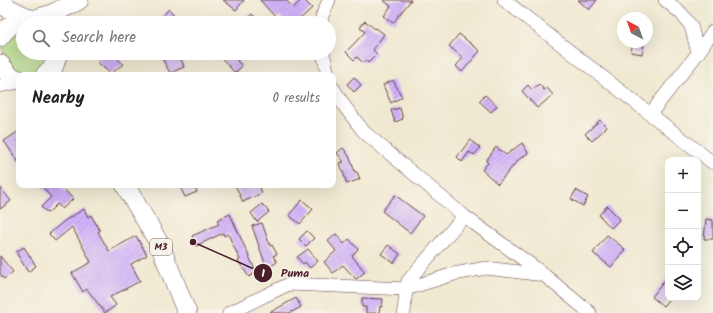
<!DOCTYPE html>
<meta charset="utf-8">
<style>
:root{--surface:#fff;--page:#f2f2f2;--text:#202124;--muted:#757577;--line:#e0e0e0}
body{margin:0;font-family:Kalam,sans-serif;background:var(--page);color:var(--text)}
.controls{position:absolute;right:12px;bottom:12px;display:grid;overflow:hidden;border-radius:8px;box-shadow:0 4px 16px #0002}
.controls button{width:36px;height:36px;display:grid;place-items:center;padding:0;border:0;border-bottom:1px solid var(--line);background:var(--surface);color:var(--text);font:20px sans-serif}
.compass{position:absolute;left:617px;top:12px;width:36px;height:36px;border-radius:50%;background:var(--surface);box-shadow:0 4px 16px #0002;rotate:319deg}
.list{margin:0;padding:0;list-style:none}
h2{display:flex;justify-content:space-between;align-items:center;height:52px;margin:0;padding:0 16px;font-size:17px}
h2 small{font-size:13px;font-weight:400;color:var(--muted)}
.icon{flex:none;width:22px;height:22px;fill:none;stroke:currentColor;stroke-width:2;stroke-linecap:round;stroke-linejoin:round}
.map{position:relative;flex:none;width:713px;height:313px;overflow:hidden}
.search{position:absolute;background:var(--surface);box-shadow:0 4px 16px #0002;left:16px;top:16px;width:320px;height:44px;display:flex;align-items:center;gap:10px;box-sizing:border-box;padding:0 14px;border-radius:22px;color:var(--muted);font-size:15px}
.panel{position:absolute;background:var(--surface);box-shadow:0 4px 16px #0002;left:16px;top:72px;width:320px;height:116px;border-radius:8px}
.map>svg:first-child{display:block}
.grass{fill:#aad37e;stroke:#7a7954}
.building{fill:url(#building-hatch)}
.lines{fill:none;stroke-linecap:round;stroke-linejoin:round}
.minor-casing{stroke:#633d44;stroke-width:14}
.highway-casing{stroke:#633d44;stroke-width:20}
.minor{stroke:#fff;stroke-width:13}
.highway{stroke:#fff;stroke-width:19}
.labels{text-anchor:middle;dominant-baseline:central;stroke-width:3.5;stroke-linejoin:round;paint-order:stroke}
.shield{fill:#f7f3e8;stroke:#7e5f64;stroke-width:1}
.shield-label{font-size:10px;font-weight:bold;fill:#4a1f2b}
.leader{fill:none;stroke:#4a1f2b;stroke-width:1.5}
.callout-dot{fill:#4a1f2b;stroke:#f7f3e8;stroke-width:1.5}
.mark-label{font-size:12px;text-anchor:middle;font-weight:bold;fill:#fff}
.callout-label{font-size:12px;text-anchor:middle;font-weight:bold;fill:#4a1f2b;stroke:#f7f3e8;stroke-width:3.5;stroke-linejoin:round;paint-order:stroke}
</style>
<div class="map">
<svg width="713" height="313" viewBox="0 0 713 313">
<defs>
<pattern id="building-hatch" width="6" height="6" patternUnits="userSpaceOnUse"><rect width="6" height="6" fill="#d2b3fb"/><path d="M-1 1l2-2M0 6l6-6M5 7l2-2" fill="none" stroke="#ac91cb"/></pattern>
</defs>
<rect width="100%" height="100%" fill="#f7f3e8"/>
<filter id="ink" filterUnits="userSpaceOnUse"><feTurbulence type="fractalNoise" baseFrequency=".025" numOctaves="2"/><feDisplacementMap in="SourceGraphic" scale="8" xChannelSelector="R" yChannelSelector="G"/><feConvolveMatrix kernelMatrix="1 2 1 2 8 2 1 2 1" color-interpolation-filters="sRGB"/></filter>
<filter id="wash" filterUnits="userSpaceOnUse"><feTurbulence type="fractalNoise" baseFrequency=".012" numOctaves="4" result="noise"/><feDisplacementMap in="SourceGraphic" scale="16" xChannelSelector="R" yChannelSelector="G"/><feGaussianBlur stdDeviation="0.9" result="paint"/><feColorMatrix in="noise" values="0 0 0 0 0 0 0 0 0 0 0 0 0 0 0 0 0 1.4 0 .05"/><feComposite in="paint" operator="in"/></filter>
<g filter="url(#wash)">
<rect width="100%" height="100%" fill="#f0e9d1"/>
<path class="grass" d="M23 25V53H53C41 74 44 75 19 75 11 67 0 54 3 41 7 34 17 29 23 25Z"/>
<g id="blocks">
<g class="building">
<path d="M223 0H244L236 10Z"/>
<path d="M260 0H286L293 8 301 0H304L312 8 296 23H286L280 16 277 19Z"/>
<path d="M383 0H411L393 23 384 16 391 6Z"/>
<path d="M578 0H597L589 10Z"/>
<path d="M169 9 181 23H156Z"/>
<path d="M252 14 261 23H242Z"/>
<path d="M365 21 375 29 376 28 384 34 373 50 377 54 368 63 366 60 363 63 357 57 354 60 346 52 365 32 360 27Z"/>
<path d="M459 34 480 51 462 72 456 66 463 58 449 46Z"/>
<path d="M633 42H644L642 54 631 52Z"/>
<path d="M107 53H112L123 64 111 74 97 62Z"/>
<path d="M174 53H189L181 59 184 67 170 73 163 60Z"/>
<path d="M217 53H246L237 61 242 66 235 73Z"/>
<path d="M354 77 361 85 354 92 347 84Z"/>
<path d="M393 80 402 97 391 103 383 85Z"/>
<path d="M539 84 544 90 547 88 553 95 537 108 522 91 528 85 532 90Z"/>
<path d="M485 95 497 106 491 112 479 101Z"/>
<path d="M400 108 403 119 395 122 391 110Z"/>
<path d="M600 120 607 127 592 141 585 134Z"/>
<path d="M19 131V163L4 141Z"/>
<path d="M470 140 480 148 474 155 469 152 462 162 457 157Z"/>
<path d="M522 143 528 153 518 160 498 184 482 170 488 163 486 161 496 147 506 155Z"/>
<path d="M343 148 349 156 355 172H357L360 179 347 184 340 163 344 162 337 153Z"/>
<path d="M41 185H60L73 199 62 209 57 204 48 213 41 207 51 197Z"/>
<path d="M179 185H194L197 192 185 197Z"/>
<path d="M235 185H259L262 193 243 202Z"/>
<path d="M0 187 11 201 0 209Z"/>
<path d="M576 190 588 197 583 206 571 199Z"/>
<path d="M395 195 423 216 410 233 382 211Z"/>
<path d="M302 200 313 209 300 224 289 215Z"/>
<path d="M262 204 269 212 257 222 251 213Z"/>
<path d="M607 206 620 219 611 228 599 215Z"/>
<path d="M84 209 88 217 91 215 100 231 98 232 109 251 136 236 147 255 131 264 140 281 110 297 116 305 105 313 87 289 83 292 72 273 91 262 72 227 55 241 49 234 64 221Z"/>
<path d="M230 214 256 272 249 277 238 261 240 260 228 234 224 236 223 233 196 246 192 236 219 224 217 220Z"/>
<path d="M706 219 713 220V239H704Z"/>
<path d="M262 223 270 246 272 245 277 254 273 256 277 262 267 269 252 226Z"/>
<path d="M307 231 314 238 306 246 299 239Z"/>
<path d="M336 234 344 244 349 239 358 249 352 256 365 272 356 279 343 265 333 273 324 262 336 251 328 241Z"/>
<path d="M607 235 625 249 611 267 593 253Z"/>
<path d="M388 245 400 254 394 263 381 254Z"/>
<path d="M24 247 36 266 28 272 16 252Z"/>
<path d="M308 249 318 261 310 268 305 262 303 264 297 257Z"/>
<path d="M0 256 13 272 4 279 0 274Z"/>
<path d="M668 276V300L663 306 652 297Z"/>
<path d="M296 298 301 307 290 313H269Z"/>
<path d="M362 298 383 299 382 307 380 306 379 313H366V307H362Z"/>
</g>
</g>
</g>
<g filter="url(#ink)">
<use href="#blocks" fill-opacity="0" stroke="#633d44" stroke-width="1"/>
<g class="lines">
<defs>
<g id="minor">
<path d="M504 0 713 163"/>
<path d="M665 0 681 13 691 26 698 53"/>
<path d="M322 23V16L329 0"/>
<path d="M323 53 328 75"/>
<path d="M0 86 19 82"/>
<path d="M333 88 345 107 364 132 464 216 538 270 590 313"/>
<path d="M650 114 698 53 713 31"/>
<path d="M229 313 289 284 406 289 454 274 486 268 544 275"/>
<path d="M404 313 406 289 408 281 464 216"/>
</g>
<g id="highway">
<path d="M0 2 6 7 32 20 52 14 79 0"/>
<path d="M0 37C8 25 21 17 36 21"/>
<path d="M0 64 10 76 19 80"/>
<path d="M45 75 54 66 58 53"/>
<path d="M125 185 159 243 187 313"/>
</g>
</defs>
<use href="#minor" class="minor-casing"/>
<use href="#highway" class="highway-casing"/>
<use href="#minor" class="minor"/>
<use href="#highway" class="highway"/>
</g>
</g>
<g class="labels">
<rect class="shield" x="150" y="239" width="22" height="16" rx="3"/>
<g class="shield-label">
<text x="161" y="247">M3</text>
</g>
</g>
<path class="leader" d="M193 242L263 273"/>
<g class="callout-dot">
<circle cx="193" cy="242" r="4"/>
<circle cx="263" cy="273" r="10"/>
</g>
<g class="mark-label">
<text x="263" y="277">1</text>
</g>
<g class="callout-label">
<text x="295" y="277">Puma</text>
</g>
</svg>
<div class="controls">
<button>+</button>
<button>−</button>
<button><svg class="icon" aria-label="locate" viewBox="0 0 24 24"><circle cx="12" cy="12" r="6"/><path d="M12 2v4M12 18v4M2 12h4M18 12h4"/></svg></button>
<button><svg class="icon" aria-label="layers" viewBox="0 0 24 24"><path d="M12 4l9 5-9 5-9-5zM3 14l9 5 9-5"/></svg></button>
</div>
<svg class="compass" viewBox="-18 -18 36 36"><path d="M0-13l5 13h-10z" fill="#e53935"/><path d="M0 13l5-13h-10z" fill="#757577"/></svg>
<div class="search"><svg class="icon" aria-label="search" viewBox="0 0 24 24"><circle cx="10" cy="10" r="6"/><path d="M15 15l6 6"/></svg>Search here</div>
<section class="panel">
<h2>Nearby<small>0 results</small></h2>
<ul class="list">
</ul>
</section>
</div>
